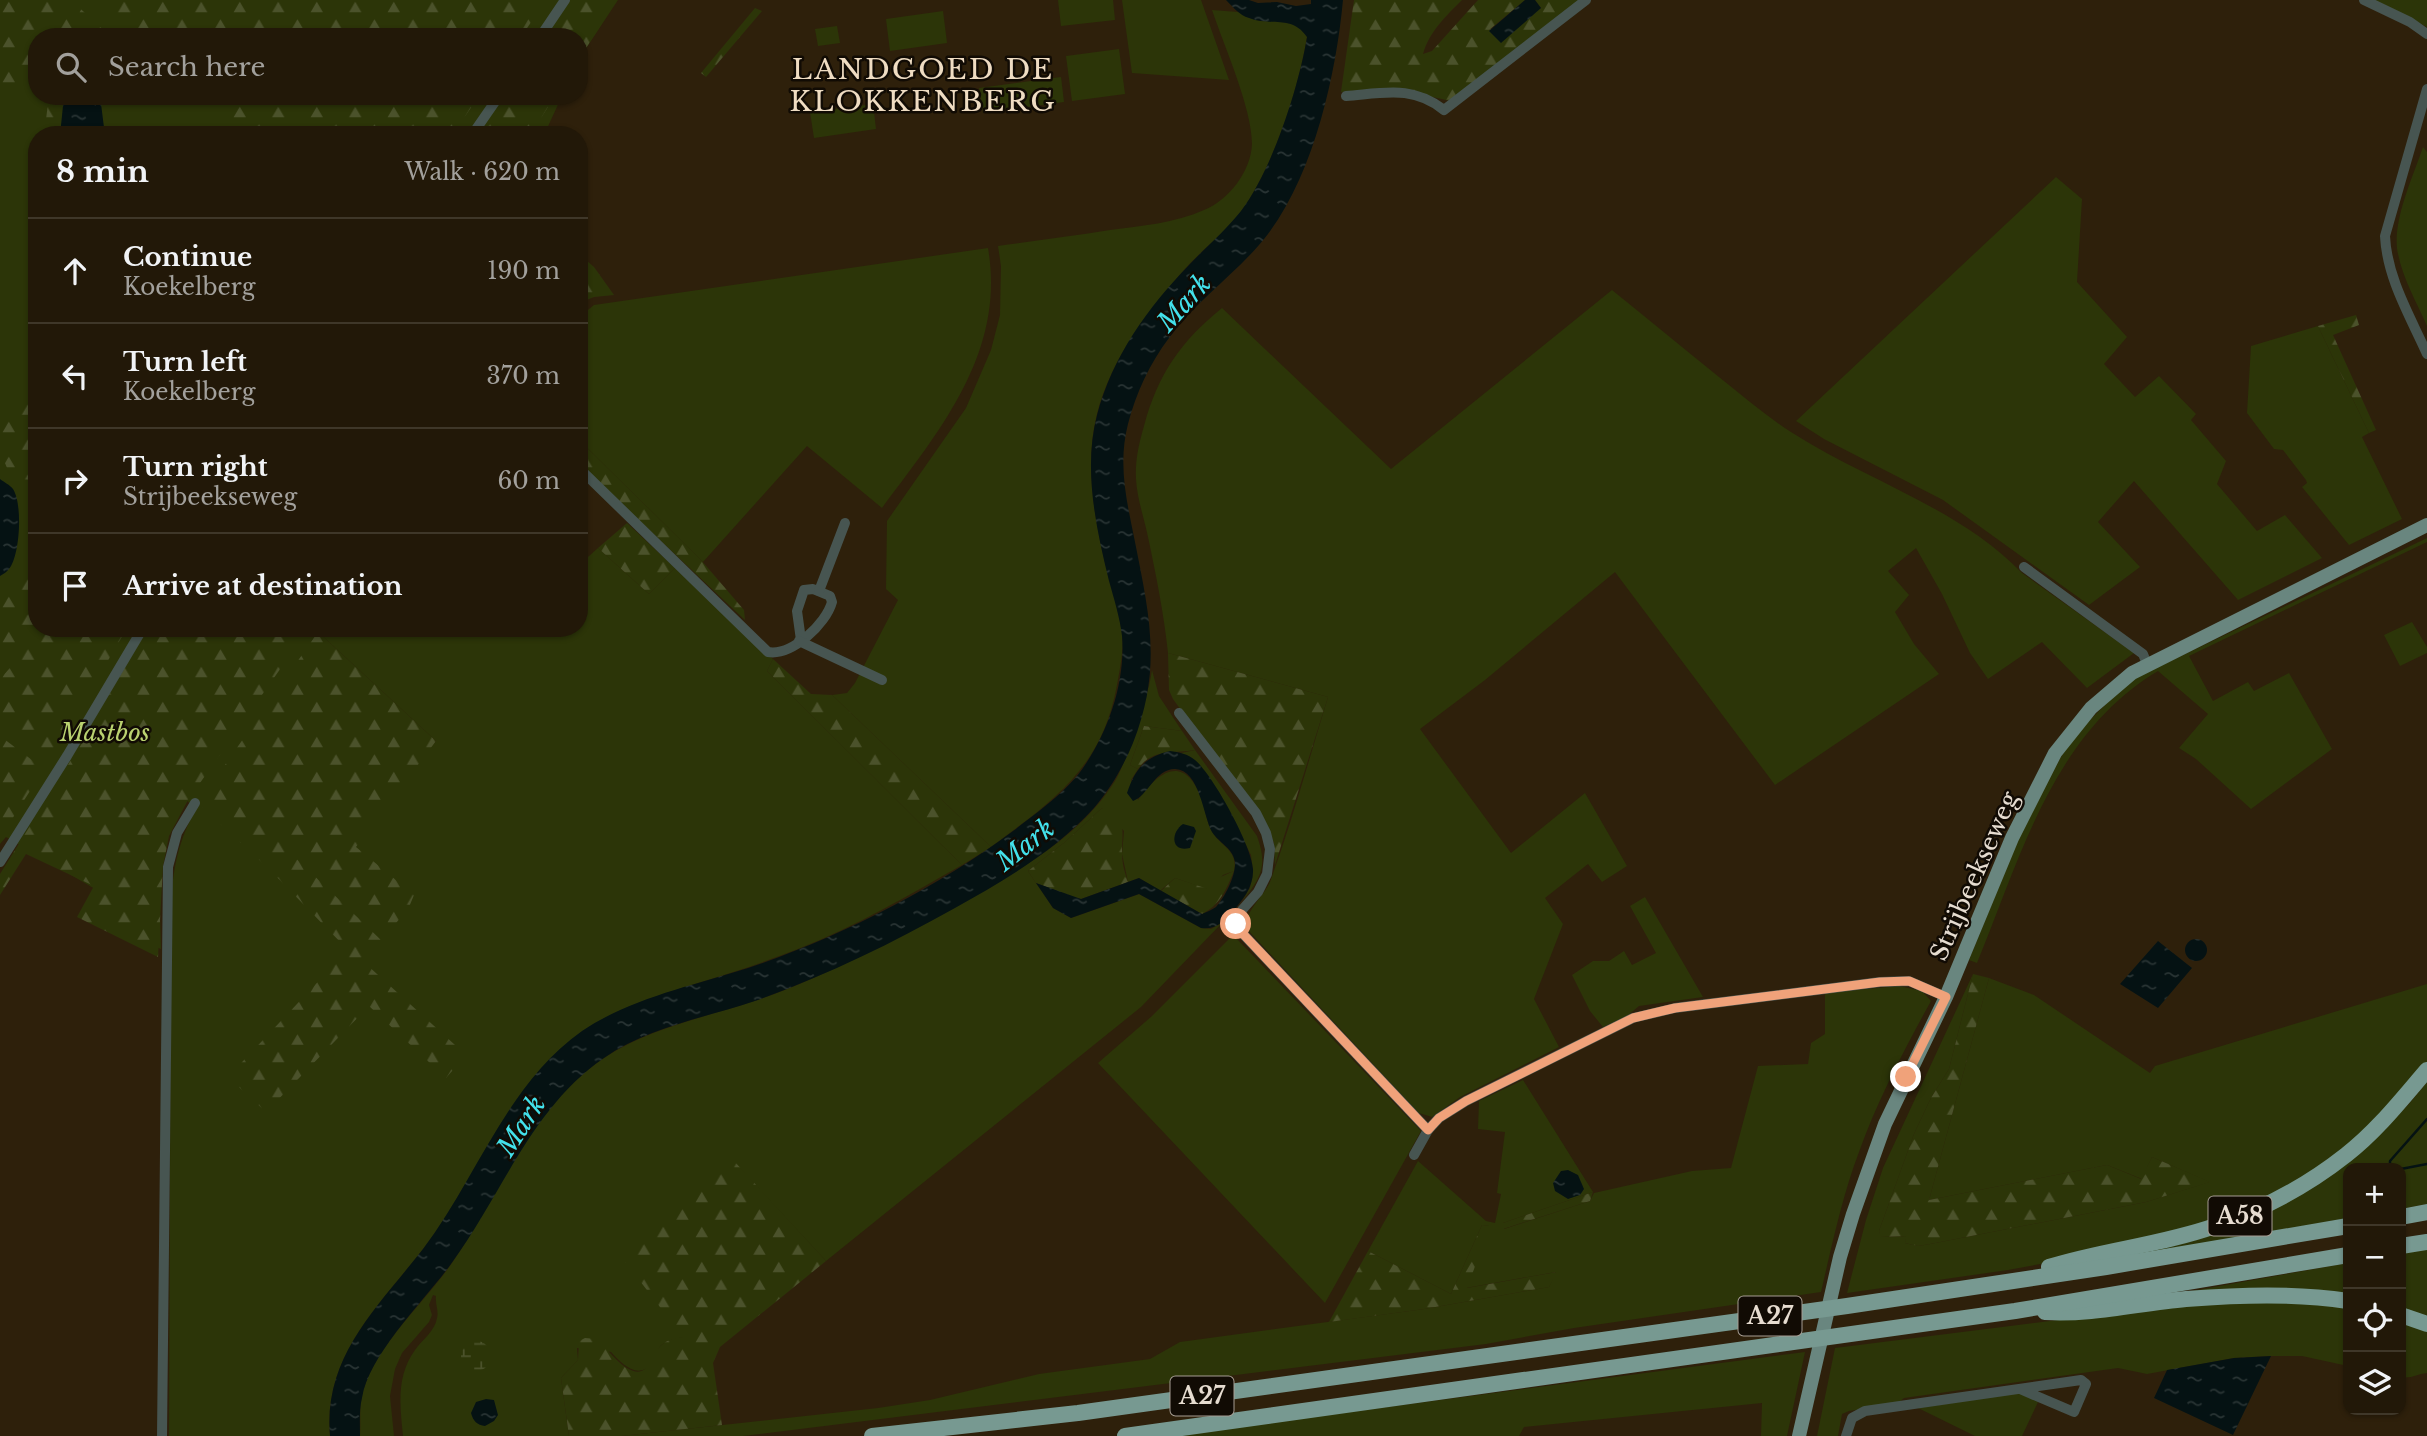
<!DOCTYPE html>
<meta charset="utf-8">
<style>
:root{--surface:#221808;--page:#2e2516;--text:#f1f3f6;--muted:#a2a09c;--line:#3f3729}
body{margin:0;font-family:"Libre Baskerville",serif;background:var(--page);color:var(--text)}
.controls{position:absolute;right:21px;bottom:21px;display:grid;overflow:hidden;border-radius:14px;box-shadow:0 2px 5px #0004}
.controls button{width:63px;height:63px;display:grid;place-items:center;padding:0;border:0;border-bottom:2px solid var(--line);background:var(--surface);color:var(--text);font:35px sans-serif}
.stop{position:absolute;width:21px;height:21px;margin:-16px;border:5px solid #f0a27a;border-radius:50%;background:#fff}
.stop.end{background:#f0a27a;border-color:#fff;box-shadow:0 2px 7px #0008}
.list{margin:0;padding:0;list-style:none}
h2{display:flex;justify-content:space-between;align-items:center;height:91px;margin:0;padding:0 28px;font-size:30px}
h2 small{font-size:23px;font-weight:400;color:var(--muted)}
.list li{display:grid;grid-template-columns:46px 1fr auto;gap:21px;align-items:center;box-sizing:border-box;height:105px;padding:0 28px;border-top:2px solid var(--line)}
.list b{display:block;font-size:26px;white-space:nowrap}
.list p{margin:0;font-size:23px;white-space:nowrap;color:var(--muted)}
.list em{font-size:23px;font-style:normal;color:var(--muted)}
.icon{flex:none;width:38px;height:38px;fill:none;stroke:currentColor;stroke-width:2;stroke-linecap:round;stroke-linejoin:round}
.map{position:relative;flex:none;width:2427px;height:1436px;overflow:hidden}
.search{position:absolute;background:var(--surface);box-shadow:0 2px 5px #0004;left:28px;top:28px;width:560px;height:77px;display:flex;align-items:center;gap:18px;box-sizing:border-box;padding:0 24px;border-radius:28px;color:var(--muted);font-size:26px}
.panel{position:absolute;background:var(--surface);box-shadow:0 2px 5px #0004;left:28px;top:126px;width:560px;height:511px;border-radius:28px}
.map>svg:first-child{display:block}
.green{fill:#2c3508}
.forest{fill:url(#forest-firs)}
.wetland{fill:url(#wetland-marsh)}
.water{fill:url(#water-ripples)}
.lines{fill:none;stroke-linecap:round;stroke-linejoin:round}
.stream{stroke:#051213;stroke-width:2.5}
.minor{stroke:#475551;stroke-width:10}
.major{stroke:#69867f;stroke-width:14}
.highway{stroke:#779991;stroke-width:16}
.route{stroke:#f0a27a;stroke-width:9}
.labels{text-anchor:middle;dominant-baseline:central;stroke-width:5;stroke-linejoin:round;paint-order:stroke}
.shield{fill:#110b04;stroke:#a69d93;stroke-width:2}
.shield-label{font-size:23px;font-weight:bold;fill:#e6dcd0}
.park-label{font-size:24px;font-style:italic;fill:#bad270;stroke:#110b04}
.street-label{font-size:24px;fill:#e6dcd0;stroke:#110b04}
.water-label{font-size:26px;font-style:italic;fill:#43e1eb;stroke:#110b04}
.quarter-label{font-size:28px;letter-spacing:2px;fill:#efdcc2;stroke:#110b04}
</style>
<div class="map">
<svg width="2427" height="1436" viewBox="0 0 2427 1436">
<defs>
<pattern id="forest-firs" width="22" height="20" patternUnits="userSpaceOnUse" patternTransform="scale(1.75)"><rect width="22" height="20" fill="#2c3508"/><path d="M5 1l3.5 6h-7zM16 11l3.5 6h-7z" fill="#4b522b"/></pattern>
<pattern id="wetland-marsh" width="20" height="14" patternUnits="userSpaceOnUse" patternTransform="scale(1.75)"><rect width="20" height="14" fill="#2c3508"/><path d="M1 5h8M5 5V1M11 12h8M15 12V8" fill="none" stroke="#4b522b"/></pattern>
<pattern id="water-ripples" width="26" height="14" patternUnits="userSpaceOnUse" patternTransform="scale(1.75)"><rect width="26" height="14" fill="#051213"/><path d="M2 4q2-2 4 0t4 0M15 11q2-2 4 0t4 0" fill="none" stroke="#293434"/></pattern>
</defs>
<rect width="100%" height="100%" fill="#2e200b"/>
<g class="green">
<path d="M0 0H618L579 59V37H37V96H562L544 135H37V628H320L315 636 430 748 436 741 318 632 321 628H579V565L598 548 649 594 675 568 773 659 767 671 962 865C909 895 855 927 798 949 765 962 731 973 698 983 648 999 600 1013 561 1049 500 1104 473 1184 424 1248 379 1306 323 1356 330 1436H169L171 902C173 868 179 839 196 809L186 800 158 842 161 949 84 920 95 889 6 837 0 844Z"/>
<path d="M1058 0H1113L1115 20 1061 26Z"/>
<path d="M1122 0H1201L1229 80 1132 73Z"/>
<path d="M2374 0H2427V27Z"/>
<path d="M1212 10 1238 12 1260 21H1276L1294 24 1300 27 1307 37C1298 91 1274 164 1243 209 1227 232 1202 249 1184 270 1147 312 1111 359 1097 414 1086 457 1092 502 1101 545 1107 574 1118 604 1122 633 1124 650 1120 668 1117 685 1102 768 1054 800 991 847L832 695 847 693 855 683 898 600 886 589 887 521 966 408 991 350 1000 315 1001 266 998 246C1035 241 1072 236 1110 230 1141 226 1175 223 1204 210 1229 200 1251 171 1252 144 1252 108 1224 46 1212 10Z"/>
<path d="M943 11 947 43 890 51 886 19Z"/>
<path d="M837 26 840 43 818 46 815 29Z"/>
<path d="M1119 49 1125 94 1072 101 1066 56Z"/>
<path d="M1061 77 1064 102 983 113 979 88Z"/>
<path d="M873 104 876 129 814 138 810 112Z"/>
<path d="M2423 147 2427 152V326C2417 303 2403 279 2398 254 2391 223 2413 177 2423 147Z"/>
<path d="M2056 177 2082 199 2077 282 2127 337 2104 364 2135 397 2159 376 2196 414 2191 420 2226 461 2217 484 2257 531 2285 515 2322 558 2238 600 2134 481 2098 522 2140 567 2089 605 1943 500 1824 439 1796 421Z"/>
<path d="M988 248C1006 352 940 430 882 508L807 446 703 562 579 440V317L594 305Z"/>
<path d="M1612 290C1648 319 1683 348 1719 377 1743 396 1766 416 1791 432 1867 481 1958 507 2022 573L2134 653 2087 688 2042 642 1988 679 1970 653 1942 594 1916 548 1888 571 1909 595 1895 612 1914 644 1939 674 1775 785 1615 572 1485 680 1420 729 1511 853 1585 793 1627 866 1602 882 1588 864 1545 898 1563 924 1534 999 1559 1047 1460 1097 1432 1117 1419 1113 1247 929C1242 914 1264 896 1270 882 1292 822 1309 759 1328 697L1168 653C1164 614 1156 575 1148 537 1144 518 1137 498 1136 479 1135 460 1139 443 1144 426 1158 374 1181 341 1222 308L1391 469Z"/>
<path d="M2318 326 2369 433 2362 437 2402 519 2349 545 2302 487 2307 483 2306 480 2283 450 2274 449 2247 413 2251 346Z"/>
<path d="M2427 538V542L2189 656 2213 701 2248 682 2254 691 2289 673 2332 749 2251 809 2196 759 2179 748 2208 714 2158 671C2053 734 2021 856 1977 963L1969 960 2021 832 2062 755 2081 729 2129 681Z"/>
<path d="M2412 622 2427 647V653L2400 666 2384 635Z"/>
<path d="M1152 670 1159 696 1182 731 1144 726 1130 765 1138 769 1131 780 1138 800C1160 768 1186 755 1202 800 1206 812 1207 826 1215 836 1225 848 1238 853 1234 871L1223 875 1209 890 1175 878 1160 891 1139 878 1128 882 1122 854 1124 831 1102 808 1065 842 1028 871 1053 908 1071 918 1139 894 1201 928 1211 929 1222 923 1141 1007 826 1261 734 1162 684 1337C675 1339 664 1340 659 1348 656 1353 655 1359 652 1363 638 1381 621 1363 611 1352L577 1348 578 1360 561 1378 569 1436H403C400 1406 396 1376 415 1350 422 1340 435 1331 437 1318 439 1311 435 1304 436 1296L433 1295 429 1305 432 1315 429 1322 402 1353 395 1369 390 1396 394 1436H360C361 1423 359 1408 362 1395 373 1347 427 1301 454 1260 499 1193 536 1101 607 1056 658 1024 721 1014 777 993 836 970 890 942 945 911 1007 877 1076 843 1115 781 1124 766 1128 747 1134 731 1141 711 1149 692 1152 670Z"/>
<path d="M1195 750 1257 836C1268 866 1261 878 1242 901L1250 888 1253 871 1251 855 1219 792 1181 753Z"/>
<path d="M1645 897 1703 997 1639 1006 1627 1016 1603 1027 1590 1011 1572 975 1593 961H1609L1624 951 1632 965 1656 953 1630 906Z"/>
<path d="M1231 937H1235L1421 1131 1325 1303 1098 1063 1152 1016Z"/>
<path d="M1973 974 1949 1069 1931 1098 1914 1134 1879 1231 1881 1237 1907 1236 1905 1243 1918 1246 1930 1244 2146 1202 2209 1182 2152 1157 2142 1179 2107 1165 1929 1200 1989 978 2034 995 2150 1073 2155 1066 2427 984V1066L2349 1145 2296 1184 2231 1216 2089 1255 2008 1270 1847 1293 1866 1220 1883 1168Z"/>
<path d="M1899 986 1922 991 1931 1001C1904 1050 1878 1099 1859 1152 1842 1197 1832 1245 1821 1292L1574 1328 1486 1344 743 1436H621L878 1408 930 1400 1039 1374 1150 1359 1180 1342 1424 1309 1549 1287 1556 1272 1466 1288 1489 1226 1482 1225 1451 1294 1368 1251 1418 1161 1486 1221 1495 1223 1501 1194 1497 1193 1505 1132 1478 1129 1479 1101 1523 1080 1593 1192 1503 1223 1504 1229 1590 1201 1594 1193 1692 1171 1731 1168 1758 1066 1808 1064 1811 1043 1825 1034V993Z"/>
<path d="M2427 1082V1204L2401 1209V1168H2348V1218L2120 1258 2205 1235 2378 1134 2408 1105Z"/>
<path d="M2427 1249V1319L2401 1309V1254Z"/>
<path d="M2348 1263V1296H2164Z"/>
<path d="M2283 1300 2348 1306V1366L2302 1356H2271L2234 1358 2147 1374 2118 1368 1904 1398 1898 1403 1849 1411 1842 1414 1838 1436H1817L1835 1348 2153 1308Z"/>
<path d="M2401 1319 2427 1330V1373C2417 1374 2411 1379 2401 1377Z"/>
<path d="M1805 1352 1787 1436H1761L1762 1403 1524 1427 1519 1436H1168Z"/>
<path d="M2019 1393 2038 1402 2022 1436H1975L1918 1408Z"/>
</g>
<g class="forest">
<path d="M0 0H71L111 37H37V73L0 112Z"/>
<path d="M94 0H371L348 37H133Z"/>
<path d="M383 0H546L521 37H359Z"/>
<path d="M573 0H617L579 59V37H547Z"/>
<path d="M1354 0H1462C1446 16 1429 32 1423 54L1432 51 1478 0H1525L1489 30 1541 8 1535 0H1579L1450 101C1413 91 1379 90 1341 92Z"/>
<path d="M755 8 762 11 706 77 701 73Z"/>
<path d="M49 96H64L60 135H44Z"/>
<path d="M195 96H310L285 135H236Z"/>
<path d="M321 96H479L452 135H296Z"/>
<path d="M506 96H555L530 135H479Z"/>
<path d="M579 254 594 267 614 295 594 297 579 303Z"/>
<path d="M2356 315 2359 325 2333 335 2376 430 2369 433 2318 326Z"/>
<path d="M37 377V481C31 479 26 480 20 479 0 474 0 437 0 416L14 405Z"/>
<path d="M579 440 701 560 744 610 745 620 579 464Z"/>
<path d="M627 523 675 568 649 594 598 548Z"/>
<path d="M37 561V625L0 665V605L33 570Z"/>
<path d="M46 628H127L51 758 0 719V679Z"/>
<path d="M148 628H309L188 800 169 836 163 866 158 957 77 917 94 886 26 854 0 895V874L65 770Z"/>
<path d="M318 632 436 741 356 847 414 895 409 907 388 933 220 772Z"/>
<path d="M1168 653 1328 697 1275 865 1274 843 1269 831 1173 699 1169 690Z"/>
<path d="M773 659 811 694 832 695 991 847 962 865 767 671Z"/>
<path d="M1144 726 1182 731 1195 750C1174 754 1152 748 1138 769L1130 765Z"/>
<path d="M0 736 44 769 0 838Z"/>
<path d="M216 781 382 941 366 964 466 1055 446 1078 369 1006 266 1112 228 1077 348 950 269 869 199 804Z"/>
<path d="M1102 808C1128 820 1122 829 1122 854 1122 864 1125 873 1128 882L1081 899 1075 898 1036 883 1028 871 1065 842Z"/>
<path d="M1234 871C1226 890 1220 905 1202 914L1161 891 1175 878 1208 889 1214 880Z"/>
<path d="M1973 974 1989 978 1929 1200 2107 1165 2141 1179 2152 1157 2210 1182 2146 1202 1930 1244 1918 1246 1905 1243 1906 1236 1880 1237 1879 1231 1914 1134 1931 1098 1949 1069Z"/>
<path d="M734 1161 826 1261 720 1347 713 1363 722 1425 621 1436H569L561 1378 578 1360 579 1341 585 1338 596 1339C606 1347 615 1360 625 1367 647 1381 650 1360 658 1349 664 1340 675 1338 683 1337L620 1255Z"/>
<path d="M1593 1192 1590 1201 1503 1229V1223Z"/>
<path d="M1482 1225 1490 1226 1467 1288 1557 1272 1549 1287 1424 1309 1329 1322 1368 1251 1451 1294Z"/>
</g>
<circle class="wetland" cx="476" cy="1356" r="15"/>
<g class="water">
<path d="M1226 0H1249L1258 3 1277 2 1296 6 1311 4V0H1343C1336 75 1314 173 1268 234 1239 272 1197 299 1169 338 1150 363 1136 393 1128 424 1118 463 1126 498 1134 537 1149 613 1163 667 1133 743 1123 767 1111 788 1094 808 1055 851 1005 880 955 908 891 944 825 976 755 1001 705 1018 648 1027 604 1058 531 1108 502 1195 451 1264 425 1300 369 1354 362 1398 359 1410 360 1424 360 1436H330C323 1356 378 1307 423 1249 477 1178 506 1085 582 1031 631 998 692 986 748 968 840 937 935 889 1013 831 1035 814 1059 797 1077 776 1106 739 1126 684 1122 636 1120 618 1114 599 1109 581 1096 528 1083 469 1097 415 1112 357 1148 307 1189 265 1206 247 1226 230 1241 211 1272 171 1299 86 1307 37 1291 14 1271 27 1249 18 1239 15 1233 7 1226 0Z"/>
<path d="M1525 0H1535L1541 8 1501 43 1489 31Z"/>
<path d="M64 96H100L105 135H60Z"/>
<path d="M0 479C4 482 10 485 13 489 23 504 20 556 9 569 7 572 3 574 0 576Z"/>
<path d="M1170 751C1179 752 1188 754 1195 760 1213 775 1252 846 1253 869 1254 886 1243 900 1232 912 1223 922 1216 930 1201 928L1139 894 1071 918 1053 908 1036 883 1081 899 1139 878 1202 914C1206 912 1212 910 1216 907 1225 897 1236 875 1235 862 1233 848 1219 843 1212 832 1203 816 1200 770 1175 769 1155 769 1148 796 1133 801L1127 793C1135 769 1145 757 1170 751Z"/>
<path d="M1183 824 1194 827 1196 831 1190 848C1171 853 1170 833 1183 824Z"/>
<circle cx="2196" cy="950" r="11"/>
<path d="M2158 941 2192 968 2158 1008 2120 984Z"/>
<path d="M1568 1170 1578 1175 1584 1189 1580 1195 1568 1199 1555 1191 1553 1183 1561 1171Z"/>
<path d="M2271 1356 2233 1435 2154 1398 2167 1370 2234 1358Z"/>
<path d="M486 1399 494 1400 498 1415 494 1421 485 1426C477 1425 473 1421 471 1413L476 1402Z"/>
</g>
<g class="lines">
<g class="stream">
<path d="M2390 1168V1161L2427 1119"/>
<path d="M2401 1169 2427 1164"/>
</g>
<g class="minor">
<path d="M2364 0 2410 22 2427 34"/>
<path d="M540 37 565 0"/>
<path d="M2427 89 2385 236C2387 278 2410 316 2427 354"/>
<path d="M1346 96C1384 93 1413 85 1444 110L1586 0"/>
<path d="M472 135 499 96"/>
<path d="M579 468 768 652C792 656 826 624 832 602L830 596 813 589 804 590 797 611 801 640"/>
<path d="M2024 567 2143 654 2147 664"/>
<path d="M819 591 845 523"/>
<path d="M799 641 882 680"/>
<path d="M1179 713 1256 813 1266 833 1270 849 1267 874 1258 892 1242 910 1236 924 1244 935 1428 1130"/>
<path d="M0 862 67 756 143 628"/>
<path d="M1414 1155 1428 1130 1439 1118 1466 1101 1633 1018 1675 1008 1880 982 1909 981 1946 997"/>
<path d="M162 1436 168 867 177 833 195 803"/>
<path d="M1846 1436 1852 1418 1865 1411 2081 1380 2086 1384 2074 1412 2020 1389"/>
</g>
<path class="major" d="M1799 1436 1840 1257 1853 1214 1885 1124 1946 997 2012 838 2055 753 2091 708 2132 673 2427 525"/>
<g class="highway">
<path d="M2401 1217 2427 1212"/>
<path d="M2401 1246 2427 1242"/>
<path d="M2049 1267C2103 1250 2161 1245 2215 1226 2261 1210 2308 1185 2346 1155 2377 1131 2402 1099 2427 1070"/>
<path d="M2045 1312C2092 1315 2139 1303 2186 1299 2240 1295 2294 1293 2348 1301"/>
<path d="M2401 1315 2427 1324"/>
<path d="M872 1436 1078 1413 1847 1306 2106 1267 2348 1226"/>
<path d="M1125 1436 2015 1311 2348 1255"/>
</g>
</g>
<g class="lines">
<path class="route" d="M1236 924 1244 935 1428 1130 1439 1118 1466 1101 1633 1018 1675 1008 1880 982 1909 981 1946 997 1906 1077"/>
</g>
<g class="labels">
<g class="shield">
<rect x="2208.5" y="1196.5" width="63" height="39" rx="5"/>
<rect x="1738.5" y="1296.5" width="63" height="39" rx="5"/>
<rect x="1170.5" y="1376.5" width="63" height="39" rx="5"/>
</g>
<g class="shield-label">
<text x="2240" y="1216">A58</text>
<text x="1770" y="1316">A27</text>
<text x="1202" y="1396">A27</text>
</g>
<g class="park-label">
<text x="105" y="732">Mastbos</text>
</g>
<g class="street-label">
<text transform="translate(1974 876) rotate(-66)">Strijbeekseweg</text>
</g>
<g class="water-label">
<text transform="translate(1184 303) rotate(-48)">Mark</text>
<text transform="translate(1025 845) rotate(-38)">Mark</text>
<text transform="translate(521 1126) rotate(-57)">Mark</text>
</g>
<g class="quarter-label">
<text x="923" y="69">LANDGOED DE<tspan x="923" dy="32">KLOKKENBERG</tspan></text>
</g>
</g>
</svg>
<div class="controls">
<button>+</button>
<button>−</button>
<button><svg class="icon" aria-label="locate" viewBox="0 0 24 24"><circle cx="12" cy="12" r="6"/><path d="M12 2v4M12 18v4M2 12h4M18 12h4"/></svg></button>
<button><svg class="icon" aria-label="layers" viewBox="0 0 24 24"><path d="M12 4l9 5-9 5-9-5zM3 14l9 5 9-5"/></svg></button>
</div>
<div class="stop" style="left:1236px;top:924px"></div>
<div class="stop end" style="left:1906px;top:1077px"></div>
<div class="search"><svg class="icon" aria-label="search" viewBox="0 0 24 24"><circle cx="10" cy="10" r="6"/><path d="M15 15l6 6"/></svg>Search here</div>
<section class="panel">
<h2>8 min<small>Walk · 620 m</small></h2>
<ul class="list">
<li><svg class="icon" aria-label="ahead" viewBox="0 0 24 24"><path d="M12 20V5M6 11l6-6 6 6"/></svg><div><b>Continue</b><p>Koekelberg</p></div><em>190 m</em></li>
<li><svg class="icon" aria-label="left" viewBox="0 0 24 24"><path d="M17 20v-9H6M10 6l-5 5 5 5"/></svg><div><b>Turn left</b><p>Koekelberg</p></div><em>370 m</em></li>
<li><svg class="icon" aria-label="right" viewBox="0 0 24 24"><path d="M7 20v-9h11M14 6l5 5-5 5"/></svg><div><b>Turn right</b><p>Strijbeekseweg</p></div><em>60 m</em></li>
<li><svg class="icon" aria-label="arrive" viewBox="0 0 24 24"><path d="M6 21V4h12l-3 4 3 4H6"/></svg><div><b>Arrive at destination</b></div></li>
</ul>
</section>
</div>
